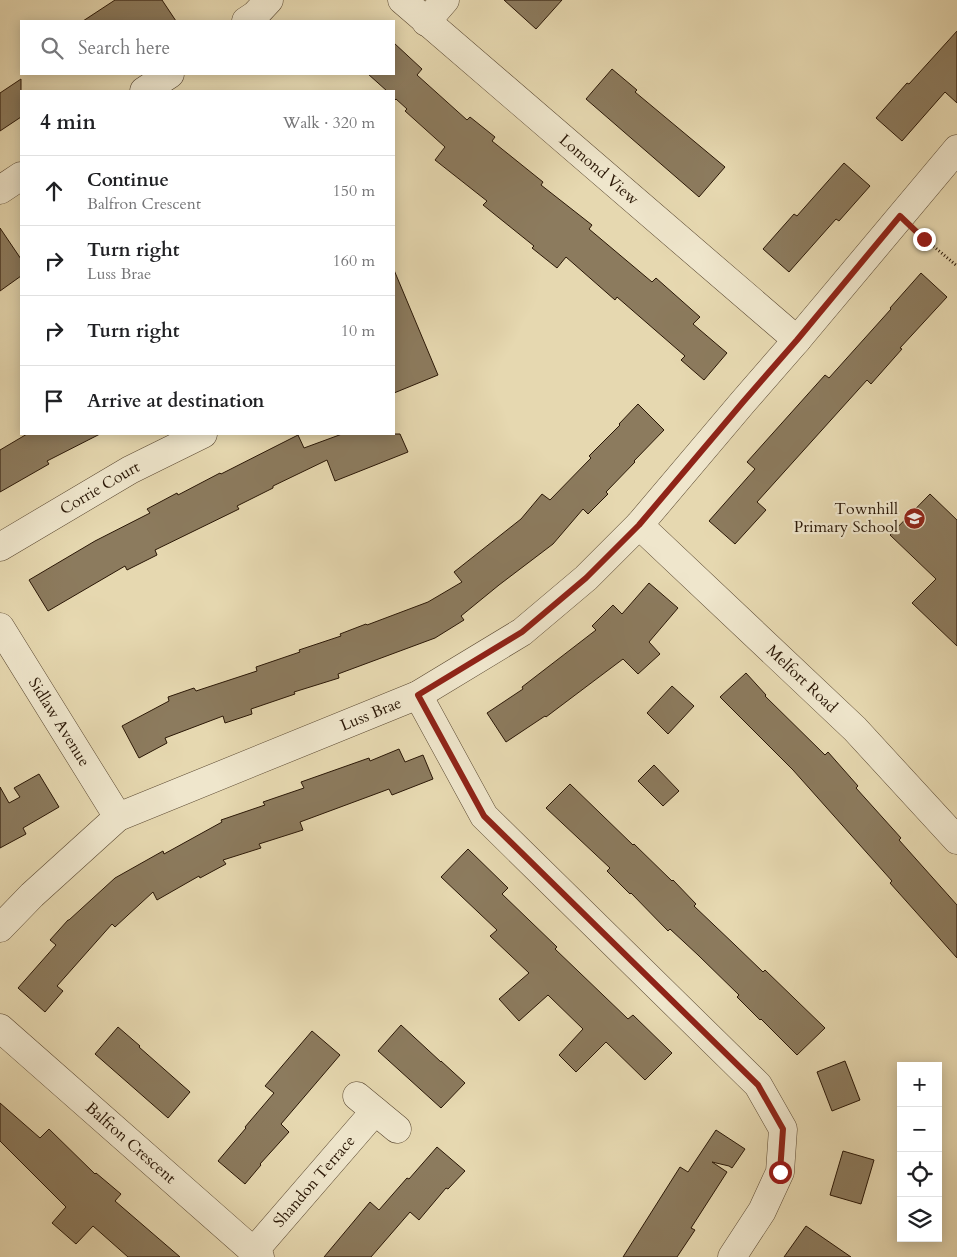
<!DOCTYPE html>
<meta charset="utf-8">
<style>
:root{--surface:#fff;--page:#f6f6f6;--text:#202124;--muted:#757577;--line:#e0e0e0}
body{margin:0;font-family:Cardo,serif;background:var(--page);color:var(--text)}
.controls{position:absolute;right:15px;bottom:15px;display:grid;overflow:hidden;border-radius:0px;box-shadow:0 2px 12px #0003}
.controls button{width:45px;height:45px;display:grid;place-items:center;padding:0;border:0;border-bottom:1px solid var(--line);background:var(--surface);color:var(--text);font:25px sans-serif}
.stop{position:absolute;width:15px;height:15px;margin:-11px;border:4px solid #8f2418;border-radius:50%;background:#fff}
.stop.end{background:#8f2418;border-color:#fff;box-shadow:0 1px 5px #0008}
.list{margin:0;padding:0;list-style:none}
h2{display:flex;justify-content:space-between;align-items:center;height:65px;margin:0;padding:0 20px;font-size:21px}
h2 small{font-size:16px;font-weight:400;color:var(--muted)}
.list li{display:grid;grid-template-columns:32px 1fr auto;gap:15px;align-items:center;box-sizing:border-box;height:70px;padding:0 20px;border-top:1px solid var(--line)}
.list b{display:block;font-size:19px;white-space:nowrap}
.list p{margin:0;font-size:16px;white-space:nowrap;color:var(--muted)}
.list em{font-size:16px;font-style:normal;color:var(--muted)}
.icon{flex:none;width:28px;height:28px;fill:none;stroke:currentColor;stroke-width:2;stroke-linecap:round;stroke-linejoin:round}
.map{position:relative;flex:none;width:957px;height:1257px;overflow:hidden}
.search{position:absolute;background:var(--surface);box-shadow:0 2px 12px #0003;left:20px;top:20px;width:375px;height:55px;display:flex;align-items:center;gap:12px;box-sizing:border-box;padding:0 18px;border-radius:0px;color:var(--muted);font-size:19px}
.panel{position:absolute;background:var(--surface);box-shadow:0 2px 12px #0003;left:20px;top:90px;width:375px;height:345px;border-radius:0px}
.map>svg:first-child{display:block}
.building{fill:#8c7b5e;stroke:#2a1706}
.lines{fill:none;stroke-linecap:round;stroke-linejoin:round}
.minor-casing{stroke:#594730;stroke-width:29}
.path{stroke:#2a1706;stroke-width:3;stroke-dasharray:1 2.5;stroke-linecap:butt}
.minor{stroke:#efe6cc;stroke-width:28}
.route{stroke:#8f2418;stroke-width:6}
.labels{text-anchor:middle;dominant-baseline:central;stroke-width:4.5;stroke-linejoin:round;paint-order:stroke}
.street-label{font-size:16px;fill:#2a1706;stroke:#efe6cc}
.poi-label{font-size:16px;fill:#2a1706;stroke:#efe6cc;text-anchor:end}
</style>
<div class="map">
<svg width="957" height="1257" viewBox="0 0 957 1257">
<rect width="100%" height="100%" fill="#e6d8b0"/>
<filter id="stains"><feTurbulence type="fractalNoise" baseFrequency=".004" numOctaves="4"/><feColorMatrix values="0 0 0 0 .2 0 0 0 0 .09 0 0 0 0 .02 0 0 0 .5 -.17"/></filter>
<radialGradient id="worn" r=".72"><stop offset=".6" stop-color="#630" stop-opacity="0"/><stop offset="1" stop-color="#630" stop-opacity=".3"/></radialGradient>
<g class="building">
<path d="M115 0H162L176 21H83Z"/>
<path d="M504 0H562L536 29Z"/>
<path d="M957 31V103L945 92 902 141 876 118 907 83 909 84Z"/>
<path d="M394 43 422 69 417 75 467 120 470 117 495 137 492 141 543 182 541 185 592 225 589 229 652 282 656 278 700 317 693 324 727 353 704 380 681 360 685 356 617 297 615 300 566 257 557 268 532 248 534 246 483 205 487 201 435 160 445 147 405 111 407 109 396 99 394 101V91H387L368 74H394Z"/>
<path d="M612 69 637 90 635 92 725 167 699 197 586 99Z"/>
<path d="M21 79V117L0 131V93Z"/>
<path d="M844 163 870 186 839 221 836 219 789 272 763 249 794 214 797 216Z"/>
<path d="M0 228 21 259V276L0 291Z"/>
<path d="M394 270 438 375 394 393Z"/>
<path d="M921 273 947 297 900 348 902 349 871 384 867 380 757 502 766 510 735 544 709 521 755 469 747 462 825 375 829 378 891 309 890 308Z"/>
<path d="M638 404 664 430 634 461 635 462 606 492 608 494 588 514 583 509 553 544 499 585 461 616 464 620 435 638 338 674 339 678 294 692 295 694 251 709 252 714 225 723 223 716 165 738 167 743 139 758 122 726 169 701 168 697 194 688 196 691 257 671 256 667 300 652 299 650 341 636 340 634 366 624 367 625 428 602 462 582 454 572 521 519 542 494 550 500 591 458 589 456 620 425 619 424Z"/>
<path d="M27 434H100L47 461 49 464 0 492V450Z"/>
<path d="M342 434H400L408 452 335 481 327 460 273 486V488L237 506 239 509 155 550 157 555 127 570 125 566 48 611 29 580 95 541 150 513 147 509 177 493 178 495 220 473 221 474 298 435 304 448Z"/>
<path d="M930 494 957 520V646L912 603 936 579 890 535Z"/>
<path d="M649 583 678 608 649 642 660 654 638 674 623 659 546 717 545 716 506 742 487 713 523 689 522 687 596 630 592 626 613 605 622 614Z"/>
<path d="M746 673 766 695 765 696 825 755 828 752 858 786 856 788 901 838 899 840 957 905V958L890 883 892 881 793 770 720 697Z"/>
<path d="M672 686 694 706 668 734 647 713Z"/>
<path d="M399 749 405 762 423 755 433 779 392 795 389 789 300 822 303 830 259 844 261 848 223 860 226 864 200 878 199 876 157 900 153 892 115 927 112 924 57 986 63 991 45 1012 18 988 56 945 50 940 68 920H69L115 878 163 851 164 854 222 822 221 820 265 805 263 802 304 788 301 782 369 758 370 761Z"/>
<path d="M654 765 679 791 663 806 638 781Z"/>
<path d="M39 774 59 807 23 828 26 834 0 848V787L9 803 20 797 14 788Z"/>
<path d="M570 784 633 845 634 844 672 881 673 880 696 904 694 906 735 945 763 972 765 970 825 1028 797 1055 761 1019 760 1020 737 997 739 995 698 955 670 929 668 931 631 893 630 894 607 871 610 868 546 808Z"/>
<path d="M468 849 508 888 502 894 557 947 555 949 628 1019 633 1015 672 1053 645 1080 606 1042 576 1072 559 1055 583 1029 548 995 519 1021 499 999 529 973 490 936 497 930 441 877Z"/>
<path d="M401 1025 441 1062V1061L465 1083 441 1108 378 1051Z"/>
<path d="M118 1027 140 1046 139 1047 190 1092 168 1118 95 1054Z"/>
<path d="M312 1031 340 1055 281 1124 289 1132 260 1164 261 1165 245 1184 218 1161 246 1128 245 1127 274 1093 265 1086Z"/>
<path d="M845 1061 860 1100 832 1111 817 1072Z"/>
<path d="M0 1103 40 1138 49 1129 95 1174 96 1173 121 1194 115 1201 180 1257H128L93 1226 76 1244 52 1223 66 1207 0 1141Z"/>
<path d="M716 1130 745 1149 732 1168 729 1166 712 1162 727 1172 691 1228 695 1230 677 1257H623L680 1167 688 1172Z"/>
<path d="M437 1147 465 1171 448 1189 446 1188 419 1220 410 1212 371 1257H324L370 1202 379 1210 407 1178 409 1179Z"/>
<path d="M843 1151 874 1160 861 1204 830 1195Z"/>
<path d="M806 1226 851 1257H784Z"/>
</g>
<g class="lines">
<defs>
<g id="minor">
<path id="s1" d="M402 0 797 340"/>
<path d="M246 21 255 15 269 0"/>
<path d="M426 22 445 0"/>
<path d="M144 91 170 74"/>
<path d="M0 190 21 176"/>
<path id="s2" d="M639 525 855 729 957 840"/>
<path id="s3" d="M0 547 130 470 203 434"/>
<path id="s4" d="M0 627 118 817"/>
<path d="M418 695 484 816 758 1085 783 1129 780 1172 762 1211 732 1257"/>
<path id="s5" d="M0 928 32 895 118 817 418 695 522 632 586 578 639 525 743 402 797 340 957 149"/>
<path id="s6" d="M0 1028 260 1257"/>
<path d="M357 1096 397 1129"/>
<path id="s7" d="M254 1251 375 1111"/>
</g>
</defs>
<use href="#minor" class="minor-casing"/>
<path class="path" d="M920 235 957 266"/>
<use href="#minor" class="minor"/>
</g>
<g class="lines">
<path class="route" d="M780 1172 783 1129 758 1085 484 816 418 695 522 632 586 578 639 525 743 402 797 340 900 216 924 239"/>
</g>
<defs>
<symbol id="school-disc" viewBox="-11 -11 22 22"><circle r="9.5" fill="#8f2418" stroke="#efe6cc"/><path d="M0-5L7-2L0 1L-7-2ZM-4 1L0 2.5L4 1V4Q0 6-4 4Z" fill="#fff"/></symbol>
</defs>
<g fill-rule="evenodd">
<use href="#school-disc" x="902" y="506" width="25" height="25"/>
</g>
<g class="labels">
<g class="street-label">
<text stroke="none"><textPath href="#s1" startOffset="260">Lomond View</textPath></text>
<text stroke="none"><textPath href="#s3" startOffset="116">Corrie Court</textPath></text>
<text stroke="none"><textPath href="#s2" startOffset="224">Melfort Road</textPath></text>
<text stroke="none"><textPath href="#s5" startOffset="435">Luss Brae</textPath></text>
<text stroke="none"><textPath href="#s4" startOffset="112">Sidlaw Avenue</textPath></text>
<text stroke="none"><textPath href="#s6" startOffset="174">Balfron Crescent</textPath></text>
<text stroke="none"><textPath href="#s7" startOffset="92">Shandon Terrace</textPath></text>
</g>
<g class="poi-label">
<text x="898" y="509">Townhill<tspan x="898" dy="18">Primary School</tspan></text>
</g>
</g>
<rect width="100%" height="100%" filter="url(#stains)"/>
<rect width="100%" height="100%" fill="url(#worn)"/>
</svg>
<div class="controls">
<button>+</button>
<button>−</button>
<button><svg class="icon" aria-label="locate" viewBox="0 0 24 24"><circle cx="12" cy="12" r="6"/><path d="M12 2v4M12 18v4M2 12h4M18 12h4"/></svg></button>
<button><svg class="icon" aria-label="layers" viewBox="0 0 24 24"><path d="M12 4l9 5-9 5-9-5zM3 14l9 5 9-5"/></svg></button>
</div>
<div class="stop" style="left:780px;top:1172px"></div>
<div class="stop end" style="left:924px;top:239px"></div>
<div class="search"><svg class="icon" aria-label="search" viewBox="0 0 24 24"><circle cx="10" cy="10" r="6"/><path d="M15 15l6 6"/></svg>Search here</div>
<section class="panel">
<h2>4 min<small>Walk · 320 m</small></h2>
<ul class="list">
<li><svg class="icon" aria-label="ahead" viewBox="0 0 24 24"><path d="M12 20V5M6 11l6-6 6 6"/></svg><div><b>Continue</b><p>Balfron Crescent</p></div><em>150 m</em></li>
<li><svg class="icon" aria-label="right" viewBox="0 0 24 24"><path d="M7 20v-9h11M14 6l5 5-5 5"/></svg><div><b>Turn right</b><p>Luss Brae</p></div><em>160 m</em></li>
<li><svg class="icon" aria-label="right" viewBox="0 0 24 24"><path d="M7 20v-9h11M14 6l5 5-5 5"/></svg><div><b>Turn right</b></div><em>10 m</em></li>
<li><svg class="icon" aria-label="arrive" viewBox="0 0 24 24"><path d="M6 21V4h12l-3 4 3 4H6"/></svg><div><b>Arrive at destination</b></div></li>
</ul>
</section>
</div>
